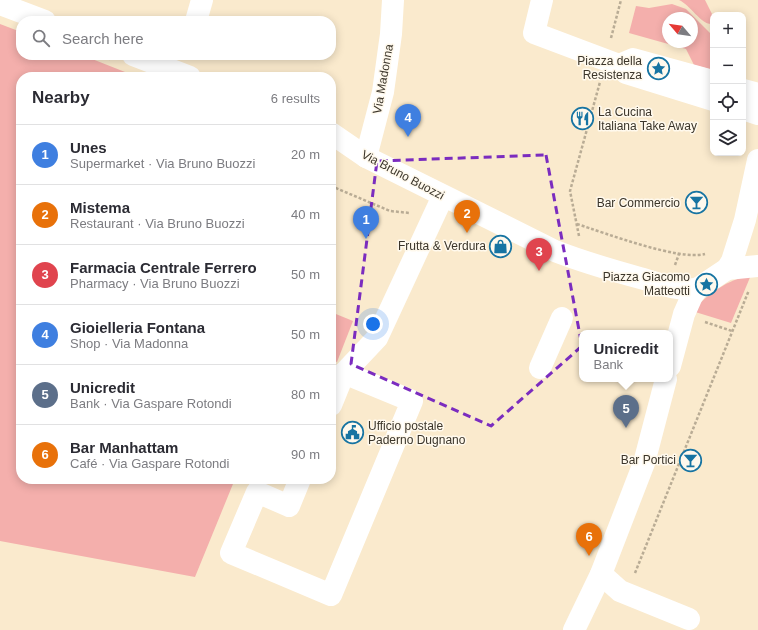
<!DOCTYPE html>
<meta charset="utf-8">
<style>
:root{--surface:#fff;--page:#f2f2f3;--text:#2b2b33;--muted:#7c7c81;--line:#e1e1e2;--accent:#b45309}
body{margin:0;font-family:Arial,sans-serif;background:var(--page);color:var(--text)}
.controls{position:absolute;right:12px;top:12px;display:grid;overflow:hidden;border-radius:8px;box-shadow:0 2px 10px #0003}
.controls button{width:36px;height:36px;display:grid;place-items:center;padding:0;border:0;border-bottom:1px solid var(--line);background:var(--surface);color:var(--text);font:20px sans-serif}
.compass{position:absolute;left:662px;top:12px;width:36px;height:36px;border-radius:50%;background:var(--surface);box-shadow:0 2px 10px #0003;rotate:299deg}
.you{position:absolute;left:373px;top:324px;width:14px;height:14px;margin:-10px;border:3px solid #fff;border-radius:50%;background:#1a73e8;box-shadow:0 0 0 6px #1a73e833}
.badge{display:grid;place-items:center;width:26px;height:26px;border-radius:50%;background:var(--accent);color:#fff;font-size:13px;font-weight:700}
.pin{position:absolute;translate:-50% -33px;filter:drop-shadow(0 1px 2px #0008)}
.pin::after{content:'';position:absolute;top:21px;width:14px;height:12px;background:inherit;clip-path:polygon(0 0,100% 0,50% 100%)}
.popup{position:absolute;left:579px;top:330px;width:94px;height:52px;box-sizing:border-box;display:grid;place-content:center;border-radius:8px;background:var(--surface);filter:drop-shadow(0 1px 3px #0005);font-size:13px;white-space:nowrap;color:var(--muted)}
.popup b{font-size:15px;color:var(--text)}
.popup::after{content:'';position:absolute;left:50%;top:100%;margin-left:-8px;border:8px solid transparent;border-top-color:var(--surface)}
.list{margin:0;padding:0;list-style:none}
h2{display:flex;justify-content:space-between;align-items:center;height:52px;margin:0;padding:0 16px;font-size:17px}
h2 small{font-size:13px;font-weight:400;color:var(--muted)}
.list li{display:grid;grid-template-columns:26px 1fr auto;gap:12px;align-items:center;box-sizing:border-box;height:60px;padding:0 16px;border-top:1px solid var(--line)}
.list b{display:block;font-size:15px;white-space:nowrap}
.list p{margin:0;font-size:13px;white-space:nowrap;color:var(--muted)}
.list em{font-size:13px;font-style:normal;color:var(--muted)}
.icon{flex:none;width:22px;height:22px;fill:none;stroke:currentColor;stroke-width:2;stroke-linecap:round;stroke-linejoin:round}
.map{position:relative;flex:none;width:758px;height:630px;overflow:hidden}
.search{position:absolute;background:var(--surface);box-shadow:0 2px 10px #0003;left:16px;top:16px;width:320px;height:44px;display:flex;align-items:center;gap:10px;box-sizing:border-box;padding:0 14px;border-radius:16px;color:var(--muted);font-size:15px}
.panel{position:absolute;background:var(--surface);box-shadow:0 2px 10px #0003;left:16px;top:72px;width:320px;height:412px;border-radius:16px}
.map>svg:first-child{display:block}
.green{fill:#f4afac;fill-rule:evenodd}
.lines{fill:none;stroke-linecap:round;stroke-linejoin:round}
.path{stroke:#b9ac95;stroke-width:2.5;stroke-dasharray:3 2;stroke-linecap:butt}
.minor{stroke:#fff;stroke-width:22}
.marked{fill:none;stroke:#7b2cbf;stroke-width:3;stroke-dasharray:8 5;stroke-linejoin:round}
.labels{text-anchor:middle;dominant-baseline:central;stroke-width:3;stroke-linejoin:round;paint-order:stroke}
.poi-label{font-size:12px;fill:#3b352a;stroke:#fff9ed;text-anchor:end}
.street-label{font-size:12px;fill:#3b352a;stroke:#fff9ed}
</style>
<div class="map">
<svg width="758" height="630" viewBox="0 0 758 630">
<rect width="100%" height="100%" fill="#faeacd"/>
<g class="green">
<path d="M679 0H705L713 16V21L711 24C701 24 690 5 679 0Z"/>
<path d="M672 4 686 9 713 36V70L694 65 686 49 629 33 636 6 649 8ZM668 18H692V42H668Z"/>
<path d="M0 24 21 32V55H82L125 72 123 77H21V479H235L195 577 0 541Z"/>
<path d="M751 275 731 323 692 311C709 293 727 280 751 275Z"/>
<path d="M331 312 353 321 337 362 331 359Z"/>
</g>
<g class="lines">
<g class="path">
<path d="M611 38 621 0"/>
<path d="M99 55 110 59"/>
<path d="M331 186 390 211 410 213"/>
<path d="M577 224C605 233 679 261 705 254"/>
<path d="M579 236 570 191 600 82"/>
<path d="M675 265 679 254"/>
<path d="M705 322 732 331"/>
<path d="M635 573 749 290"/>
</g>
<g class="minor">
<path d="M542 0 534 33 619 65"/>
<path d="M0 4 45 21"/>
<path d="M196 21 202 0"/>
<path d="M133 55 190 77"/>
<path d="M713 81 633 59 619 65 626 73 713 100"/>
<path d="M743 90 758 94"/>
<path d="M743 109 758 114"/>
<path d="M331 133 366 157 555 251C583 262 611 270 640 278 658 283 678 291 697 289"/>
<path d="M366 157 383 92 391 34 393 0"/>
<path d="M727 269 758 266"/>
<path d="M670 366 684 314 692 296 697 289 727 269 732 261 745 220 758 160"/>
<path d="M540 368 562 318"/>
<path d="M331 405 344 373 377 338 443 196"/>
<path d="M300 479 289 506 257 492 231 553 331 595 412 401 344 373"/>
<path d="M601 574 620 591 689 619"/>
<path d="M574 630 601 574 644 463 666 379"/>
</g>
</g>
<path class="marked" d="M546 155 582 346 491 426 351 364 377 161Z"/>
<defs>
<symbol id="sight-ring" viewBox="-11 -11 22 22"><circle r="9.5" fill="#fff9ed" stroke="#1774a2" stroke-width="1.5"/><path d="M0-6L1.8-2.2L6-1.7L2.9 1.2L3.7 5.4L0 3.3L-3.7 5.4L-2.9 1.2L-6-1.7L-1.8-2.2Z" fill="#1774a2"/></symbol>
<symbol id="restaurant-ring" viewBox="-11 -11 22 22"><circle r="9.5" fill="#fff9ed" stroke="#1774a2" stroke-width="1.5"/><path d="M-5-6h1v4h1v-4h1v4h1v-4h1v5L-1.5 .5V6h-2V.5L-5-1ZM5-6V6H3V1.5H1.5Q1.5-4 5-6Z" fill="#1774a2"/></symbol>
<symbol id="bar-ring" viewBox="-11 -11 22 22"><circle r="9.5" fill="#fff9ed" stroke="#1774a2" stroke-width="1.5"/><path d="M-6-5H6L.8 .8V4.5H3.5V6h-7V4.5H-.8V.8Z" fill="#1774a2"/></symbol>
<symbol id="shop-ring" viewBox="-11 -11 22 22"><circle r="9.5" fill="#fff9ed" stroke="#1774a2" stroke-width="1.5"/><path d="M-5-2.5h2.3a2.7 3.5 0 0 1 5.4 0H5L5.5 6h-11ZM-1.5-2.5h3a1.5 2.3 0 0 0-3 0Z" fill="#1774a2"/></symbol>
<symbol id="civic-ring" viewBox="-11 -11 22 22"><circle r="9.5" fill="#fff9ed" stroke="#1774a2" stroke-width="1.5"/><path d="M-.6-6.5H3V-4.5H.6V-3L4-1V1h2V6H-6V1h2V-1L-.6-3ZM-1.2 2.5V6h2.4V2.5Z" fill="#1774a2"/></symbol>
</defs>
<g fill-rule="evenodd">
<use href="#sight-ring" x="646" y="56" width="25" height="25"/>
<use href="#restaurant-ring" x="570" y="106" width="25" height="25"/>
<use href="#bar-ring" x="684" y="190" width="25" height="25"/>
<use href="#shop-ring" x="488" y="234" width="25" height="25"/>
<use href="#sight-ring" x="694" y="272" width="25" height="25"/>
<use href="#civic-ring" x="340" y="420" width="25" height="25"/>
<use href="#bar-ring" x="678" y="448" width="25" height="25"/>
</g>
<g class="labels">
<g class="poi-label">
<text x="642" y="61">Piazza della<tspan x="642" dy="14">Resistenza</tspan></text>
<text x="598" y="112" text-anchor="start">La Cucina<tspan x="598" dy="14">Italiana Take Away</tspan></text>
<text x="680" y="203">Bar Commercio</text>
<text x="486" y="246">Frutta &amp; Verdura</text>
<text x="690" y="277">Piazza Giacomo<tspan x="690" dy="14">Matteotti</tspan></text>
<text x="368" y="426" text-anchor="start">Ufficio postale<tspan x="368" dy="14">Paderno Dugnano</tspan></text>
<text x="676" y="460">Bar Portici</text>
</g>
<g class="street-label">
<text transform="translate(383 79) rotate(-80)">Via Madonna</text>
<text transform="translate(403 175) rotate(28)">Via Bruno Buozzi</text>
</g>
</g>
</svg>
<div class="controls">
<button>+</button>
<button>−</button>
<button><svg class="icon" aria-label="locate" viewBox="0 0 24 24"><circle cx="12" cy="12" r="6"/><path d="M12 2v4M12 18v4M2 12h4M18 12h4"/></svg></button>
<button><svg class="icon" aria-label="layers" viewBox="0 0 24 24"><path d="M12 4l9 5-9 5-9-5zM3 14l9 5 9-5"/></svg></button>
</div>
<svg class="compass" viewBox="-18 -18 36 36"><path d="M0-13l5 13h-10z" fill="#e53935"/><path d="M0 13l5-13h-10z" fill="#7c7c81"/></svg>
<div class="you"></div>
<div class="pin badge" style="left:366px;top:239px;background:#3f7fe0">1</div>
<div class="pin badge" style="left:467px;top:233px;background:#e8710a">2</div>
<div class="pin badge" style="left:539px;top:271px;background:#e0444e">3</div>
<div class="pin badge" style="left:408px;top:137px;background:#3f7fe0">4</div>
<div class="pin badge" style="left:626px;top:428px;background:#5c6f8a">5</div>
<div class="popup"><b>Unicredit</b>Bank</div>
<div class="pin badge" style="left:589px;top:556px;background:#e8710a">6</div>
<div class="search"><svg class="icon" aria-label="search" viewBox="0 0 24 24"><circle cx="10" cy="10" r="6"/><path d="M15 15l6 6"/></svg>Search here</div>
<section class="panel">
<h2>Nearby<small>6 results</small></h2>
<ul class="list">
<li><span class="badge" style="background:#3f7fe0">1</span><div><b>Unes</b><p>Supermarket · Via Bruno Buozzi</p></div><em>20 m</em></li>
<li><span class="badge" style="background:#e8710a">2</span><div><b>Mistema</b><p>Restaurant · Via Bruno Buozzi</p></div><em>40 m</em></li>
<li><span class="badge" style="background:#e0444e">3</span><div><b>Farmacia Centrale Ferrero</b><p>Pharmacy · Via Bruno Buozzi</p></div><em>50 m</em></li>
<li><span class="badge" style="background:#3f7fe0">4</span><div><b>Gioielleria Fontana</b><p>Shop · Via Madonna</p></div><em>50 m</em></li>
<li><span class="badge" style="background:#5c6f8a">5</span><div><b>Unicredit</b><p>Bank · Via Gaspare Rotondi</p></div><em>80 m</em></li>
<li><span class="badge" style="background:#e8710a">6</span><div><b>Bar Manhattam</b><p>Café · Via Gaspare Rotondi</p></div><em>90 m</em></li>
</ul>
</section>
</div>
